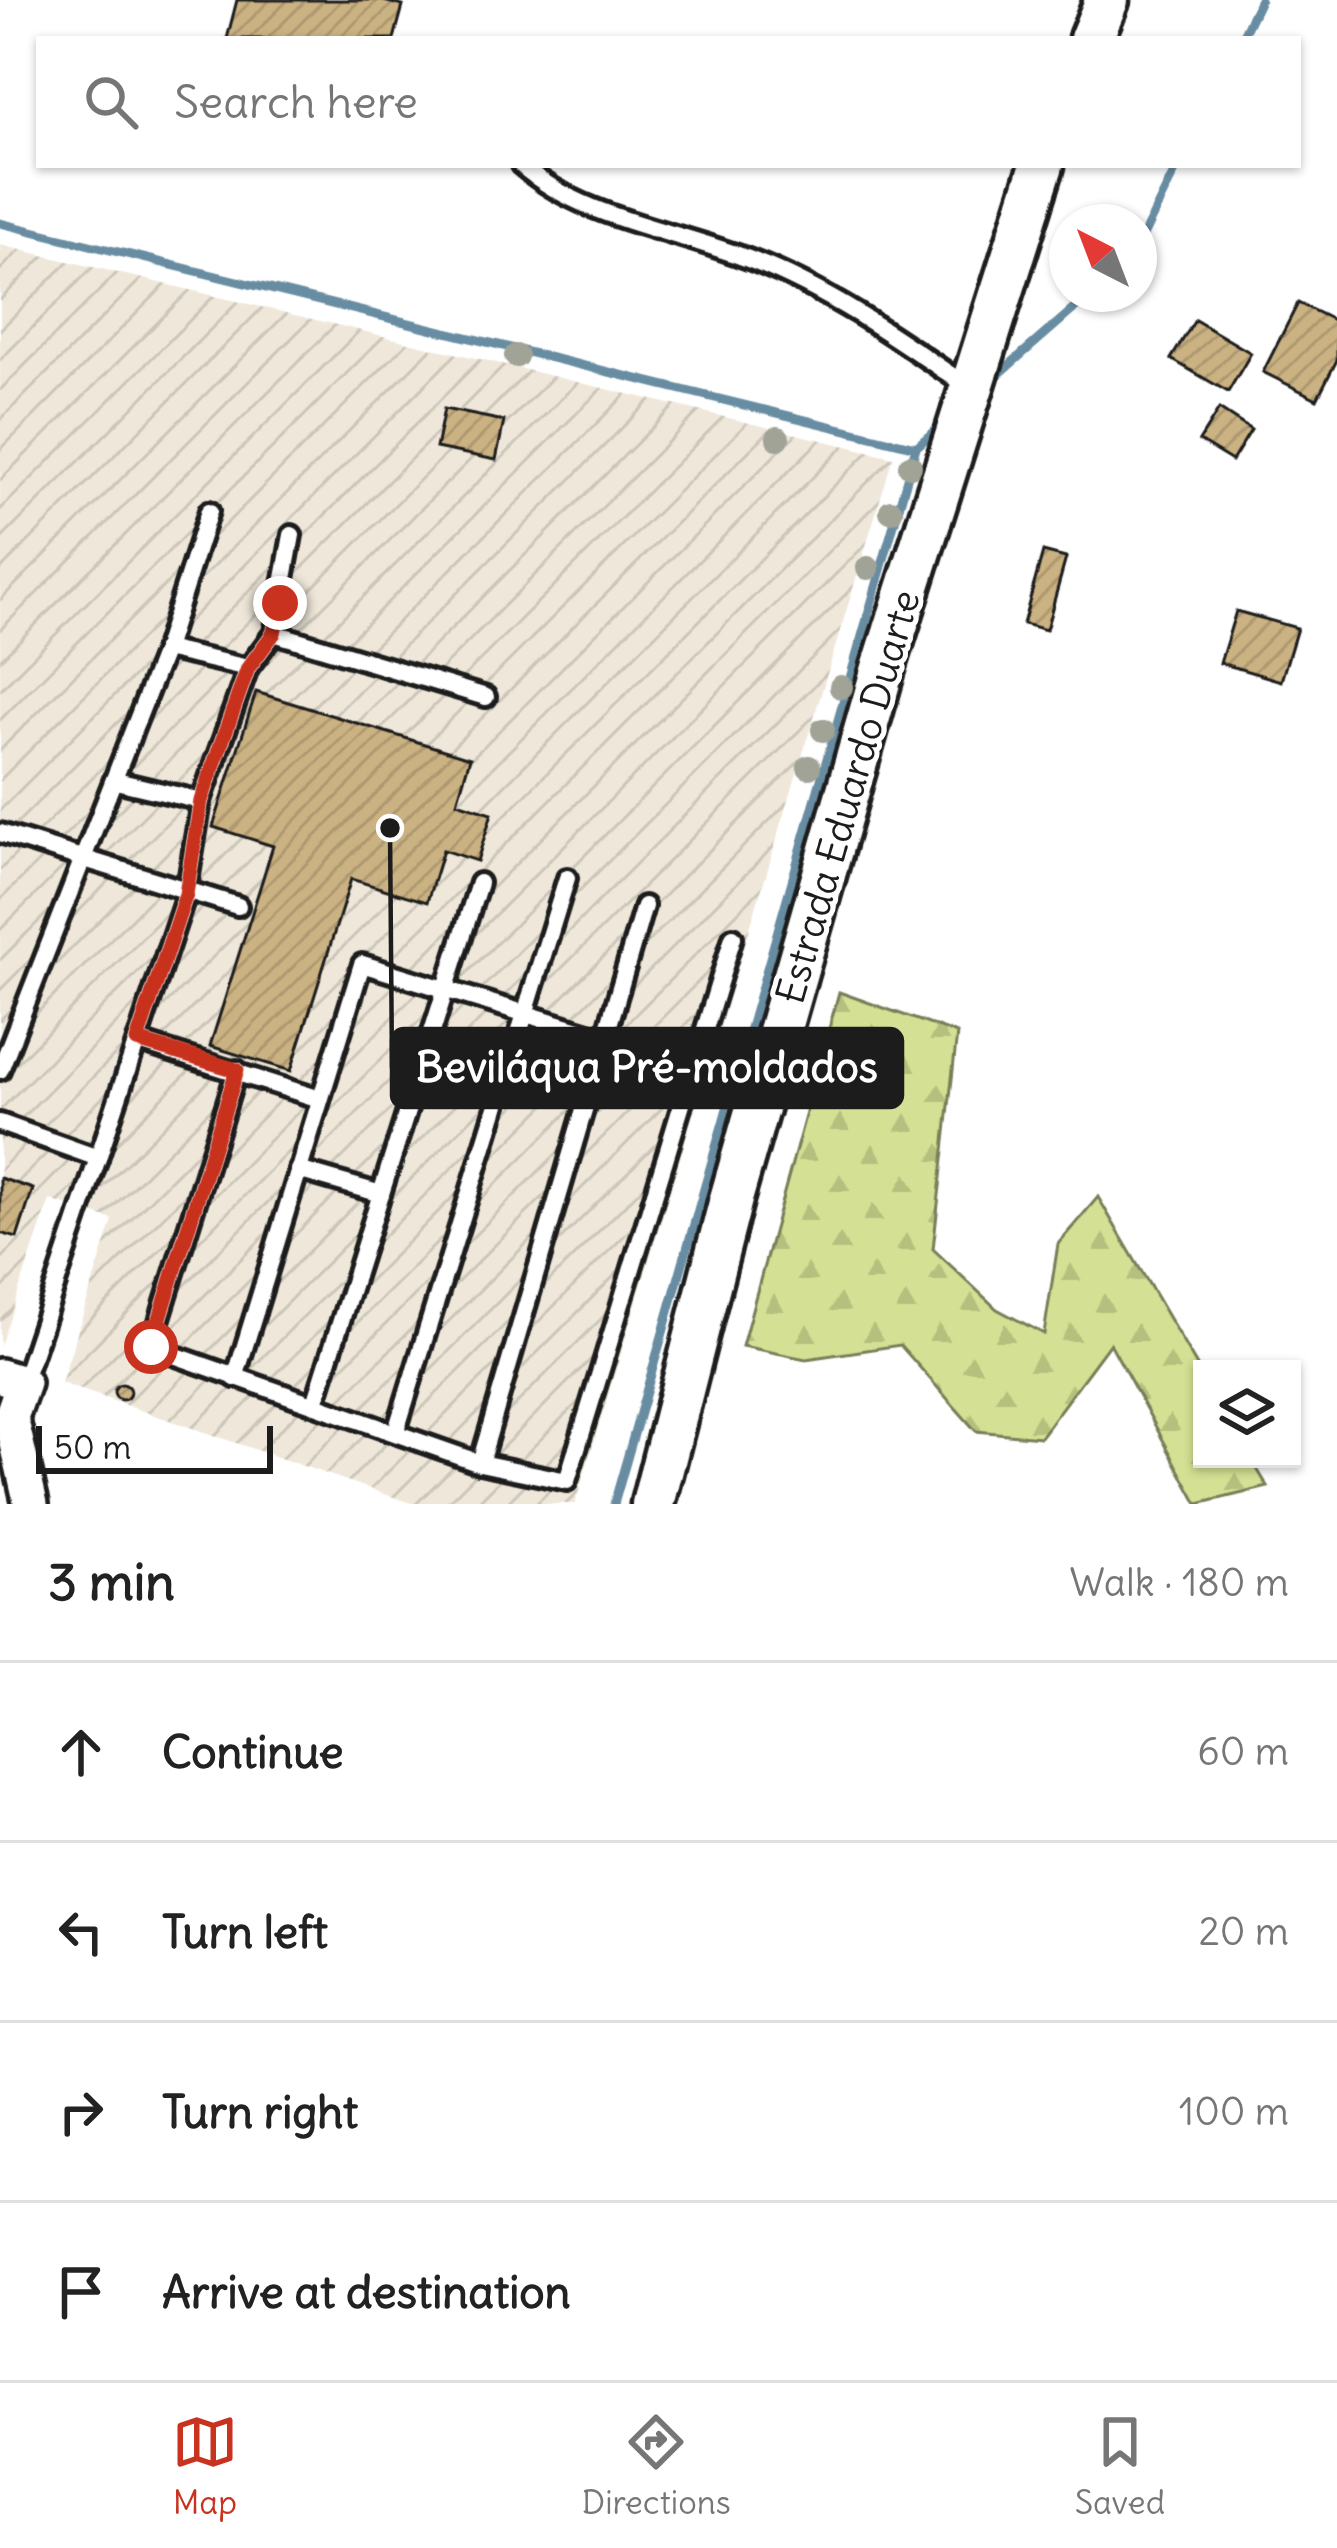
<!DOCTYPE html>
<meta charset="utf-8">
<style>
:root{--surface:#fff;--page:#f6f6f6;--text:#222;--muted:#767676;--line:#e0e0e0;--accent:#c8321e}
body{margin:0;font-family:Delius,sans-serif;background:var(--page);color:var(--text)}
.controls{position:absolute;right:36px;bottom:36px;display:grid;overflow:hidden;border-radius:0px;box-shadow:0 3px 9px #0004}
.controls button{width:108px;height:108px;display:grid;place-items:center;padding:0;border:0;border-bottom:3px solid var(--line);background:var(--surface);color:var(--text);font:60px sans-serif}
.compass{position:absolute;left:1049px;top:204px;width:108px;height:108px;border-radius:50%;background:var(--surface);box-shadow:0 3px 9px #0004;rotate:318deg}
.scale{position:absolute;left:36px;bottom:30px;width:237px;box-sizing:border-box;padding-left:12px;border:6px solid #1c1c1c;border-top:0;font-size:33px;line-height:42px;white-space:nowrap;color:#1c1c1c;-webkit-text-stroke:9px #fff;paint-order:stroke}
.stop{position:absolute;width:36px;height:36px;margin:-27px;border:9px solid #c8321e;border-radius:50%;background:#fff}
.stop.end{background:#c8321e;border-color:#fff;box-shadow:0 3px 12px #0008}
.list{margin:0;padding:0;list-style:none}
h2{display:flex;justify-content:space-between;align-items:center;height:156px;margin:0;padding:0 48px;font-size:51px}
h2 small{font-size:39px;font-weight:400;color:var(--muted)}
.list li{display:grid;grid-template-columns:78px 1fr auto;gap:36px;align-items:center;box-sizing:border-box;height:180px;padding:0 48px;border-top:3px solid var(--line)}
.list b{display:block;font-size:45px;white-space:nowrap}
.list em{font-size:39px;font-style:normal;color:var(--muted)}
.icon{flex:none;width:66px;height:66px;fill:none;stroke:currentColor;stroke-width:2;stroke-linecap:round;stroke-linejoin:round}
.map{position:relative;flex:none;width:1337px;height:1504px;overflow:hidden}
.search{position:absolute;background:var(--surface);box-shadow:0 3px 9px #0004;left:36px;right:36px;top:36px;height:132px;display:flex;align-items:center;gap:30px;box-sizing:border-box;padding:0 42px;border-radius:0px;color:var(--muted);font-size:45px}
.sheet{height:876px;background:var(--surface)}
nav{display:flex;justify-content:space-around;align-items:center;box-sizing:border-box;height:168px;border-top:3px solid var(--line);background:var(--surface);font-size:33px;color:var(--muted)}
nav a{display:grid;justify-items:center;gap:6px}
nav .on{color:var(--accent)}
.map>svg:first-child{display:block}
.industrial{fill:url(#industrial-furrows)}
.forest{fill:url(#forest-firs);stroke:#787e58;stroke-width:3}
.lines{fill:none;stroke-linecap:round;stroke-linejoin:round}
.stream{stroke:#688da2;stroke-width:9}
.building{fill:url(#building-hatch);stroke:#1c1c1c;stroke-width:3}
.service-casing{stroke:#1c1c1c;stroke-width:26}
.minor-casing{stroke:#1c1c1c;stroke-width:42}
.tertiary-casing{stroke:#1c1c1c;stroke-width:51}
.service{stroke:#fff;stroke-width:16}
.minor{stroke:#fff;stroke-width:33}
.tertiary{stroke:#fff;stroke-width:42}
.tree{fill:#a0a396}
.route{stroke:#c8321e;stroke-width:15}
.labels{text-anchor:middle;dominant-baseline:central;stroke-width:10;stroke-linejoin:round;paint-order:stroke}
.street-label{font-size:39px;fill:#1c1c1c;stroke:#fff}
.leader{fill:none;stroke:#1c1c1c;stroke-width:4.5}
.callout-dot{fill:#1c1c1c;stroke:#fff;stroke-width:4.5}
.callout{fill:#1c1c1c;stroke:#1c1c1c;stroke-width:4.5}
.callout-label{font-size:42px;text-anchor:middle;font-weight:bold;fill:#fff}
</style>
<div class="map">
<svg width="1337" height="1504" viewBox="0 0 1337 1504">
<defs>
<pattern id="industrial-furrows" width="10" height="10" patternUnits="userSpaceOnUse" patternTransform="scale(3)"><rect width="10" height="10" fill="#efe8da"/><path d="M-1 1l2-2M0 10L10 0M9 11l2-2" fill="none" stroke="#ccc6ba"/></pattern>
<pattern id="forest-firs" width="22" height="20" patternUnits="userSpaceOnUse" patternTransform="scale(3)"><rect width="22" height="20" fill="#d4e093"/><path d="M5 1l3.5 6h-7zM16 11l3.5 6h-7z" fill="#b5c07e"/></pattern>
<pattern id="building-hatch" width="6" height="6" patternUnits="userSpaceOnUse" patternTransform="scale(3)"><rect width="6" height="6" fill="#cbb282"/><path d="M-1 1l2-2M0 6l6-6M5 7l2-2" fill="none" stroke="#ae9870"/></pattern>
</defs>
<rect width="100%" height="100%" fill="#fff"/>
<filter id="ink" filterUnits="userSpaceOnUse"><feTurbulence type="fractalNoise" baseFrequency=".00833" numOctaves="2"/><feDisplacementMap in="SourceGraphic" scale="24" xChannelSelector="R" yChannelSelector="G"/><feConvolveMatrix kernelMatrix="1 2 1 2 8 2 1 2 1" color-interpolation-filters="sRGB"/></filter>
<g filter="url(#ink)">
<path class="industrial" d="M0 245 893 457 575 1504H414L61 1383 113 1220 50 1200 0 1346Z"/>
<path class="forest" d="M839 992 957 1034 933 1249 997 1309 1044 1334 1058 1244 1098 1197 1202 1375V1459H1251L1268 1487 1198 1504 1110 1343 1040 1437 976 1431 900 1345 806 1359 742 1346Z"/>
<g class="lines">
<g class="stream">
<path d="M1241 39 1260 0"/>
<path d="M0 223 916 447"/>
<path d="M1139 244 1178 165"/>
<path d="M991 381 1091 294"/>
<path d="M614 1504 916 447 943 424"/>
</g>
</g>
<g class="building">
<path d="M237 0H380L403 6 394 39H227Z"/>
<path d="M1298 303 1337 322V360L1317 399 1263 372Z"/>
<path d="M1195 320 1251 353 1228 392 1171 359Z"/>
<path d="M444 409 504 421 496 460 436 448Z"/>
<path d="M1219 409 1251 430 1232 461 1199 441Z"/>
<path d="M1043 552 1066 558 1046 630 1023 624Z"/>
<path d="M1236 611 1297 628 1281 681 1220 663Z"/>
<path d="M256 692 470 758 457 802 492 813 477 861 443 850 427 902 351 879 291 1071 210 1046 273 846 213 827Z"/>
<path d="M0 1178 33 1189 17 1238 0 1233Z"/>
<circle cx="122" cy="1392" r="8"/>
</g>
<g class="lines">
<defs>
<g id="service">
<path d="M521 165C586 221 674 229 751 260 829 290 900 340 968 387"/>
<path d="M274 633 486 697"/>
<path d="M165 649 248 668"/>
<path d="M116 781 201 801"/>
<path d="M0 833 238 906"/>
<path d="M137 1041 320 1099"/>
<path d="M0 1070 165 649 209 511"/>
<path d="M237 1070 151 1347 480 1463 567 1481 733 937"/>
<path d="M0 1123 98 1158"/>
<path d="M298 1170 381 1194"/>
<path d="M235 1378 362 964 694 1065"/>
<path d="M23 1383 186 894 201 801 248 668 274 633 292 535"/>
<path d="M315 1403 479 883"/>
<path d="M396 1431 567 878"/>
<path d="M480 1463 644 906"/>
</g>
<path id="minor" d="M0 1376 23 1383 11 1417 31 1504"/>
<g id="tertiary">
<path d="M1091 39 1107 0"/>
<path d="M653 1504 731 1199 883 668 1042 165"/>
</g>
</defs>
<use href="#service" class="service-casing"/>
<use href="#minor" class="minor-casing"/>
<use href="#tertiary" class="tertiary-casing"/>
<use href="#service" class="service"/>
<use href="#minor" class="minor"/>
<use href="#tertiary" class="tertiary"/>
</g>
<g class="tree">
<circle cx="516" cy="356" r="12"/>
<circle cx="778" cy="438" r="12"/>
<circle cx="910" cy="466" r="12"/>
<circle cx="891" cy="511" r="12"/>
<circle cx="868" cy="568" r="12"/>
<circle cx="841" cy="687" r="12"/>
<circle cx="823" cy="730" r="12"/>
<circle cx="809" cy="767" r="12"/>
</g>
</g>
<g class="lines" filter="url(#ink)">
<path class="route" d="M151 1347 237 1070 137 1041 186 894 201 801 248 668 274 633 280 603"/>
</g>
<g class="labels">
<g class="street-label">
<text transform="translate(848 797) rotate(-74)">Estrada Eduardo Duarte</text>
</g>
</g>
<path class="leader" d="M390 828L392 1068"/>
<circle class="callout-dot" cx="390" cy="828" r="12"/>
<rect class="callout" x="392" y="1029" width="510" height="78" rx="12"/>
<g class="callout-label">
<text x="647" y="1082">Beviláqua Pré-moldados</text>
</g>
</svg>
<div class="controls">
<button><svg class="icon" aria-label="layers" viewBox="0 0 24 24"><path d="M12 4l9 5-9 5-9-5zM3 14l9 5 9-5"/></svg></button>
</div>
<svg class="compass" viewBox="-18 -18 36 36"><path d="M0-13l5 13h-10z" fill="#e53935"/><path d="M0 13l5-13h-10z" fill="#767676"/></svg>
<div class="scale">50 m</div>
<div class="stop" style="left:151px;top:1347px"></div>
<div class="stop end" style="left:280px;top:603px"></div>
<div class="search"><svg class="icon" aria-label="search" viewBox="0 0 24 24"><circle cx="10" cy="10" r="6"/><path d="M15 15l6 6"/></svg>Search here</div>
</div>
<section class="sheet">
<h2>3 min<small>Walk · 180 m</small></h2>
<ul class="list">
<li><svg class="icon" aria-label="ahead" viewBox="0 0 24 24"><path d="M12 20V5M6 11l6-6 6 6"/></svg><div><b>Continue</b></div><em>60 m</em></li>
<li><svg class="icon" aria-label="left" viewBox="0 0 24 24"><path d="M17 20v-9H6M10 6l-5 5 5 5"/></svg><div><b>Turn left</b></div><em>20 m</em></li>
<li><svg class="icon" aria-label="right" viewBox="0 0 24 24"><path d="M7 20v-9h11M14 6l5 5-5 5"/></svg><div><b>Turn right</b></div><em>100 m</em></li>
<li><svg class="icon" aria-label="arrive" viewBox="0 0 24 24"><path d="M6 21V4h12l-3 4 3 4H6"/></svg><div><b>Arrive at destination</b></div></li>
</ul>
</section>
<nav>
<a class="on"><svg class="icon" aria-label="map" viewBox="0 0 24 24"><path d="M3 6l6-2 6 2 6-2v14l-6 2-6-2-6 2zM9 4v14M15 6v14"/></svg>Map</a>
<a><svg class="icon" aria-label="directions" viewBox="0 0 24 24"><path d="M12 3l9 9-9 9-9-9zM9 14v-3h6M13 9l2 2-2 2"/></svg>Directions</a>
<a><svg class="icon" aria-label="saved" viewBox="0 0 24 24"><path d="M7 4h10v16l-5-4-5 4z"/></svg>Saved</a>
</nav>
